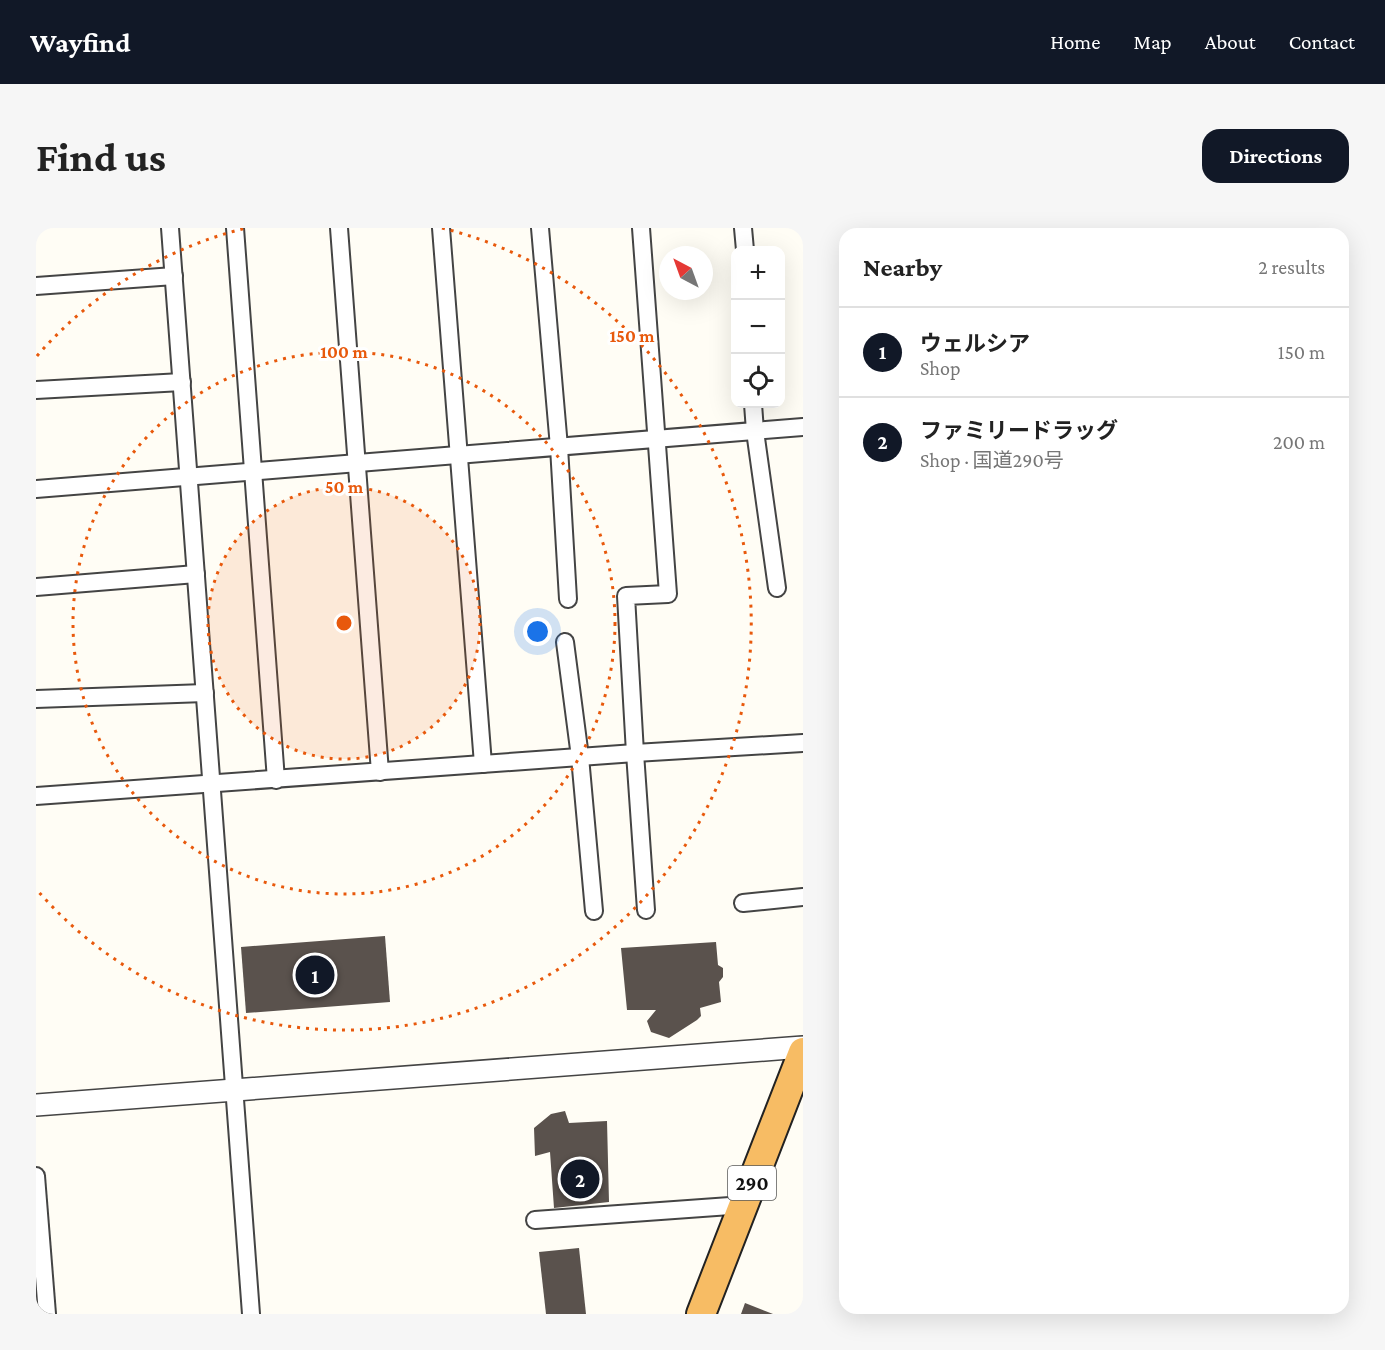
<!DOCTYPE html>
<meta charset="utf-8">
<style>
:root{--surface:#fff;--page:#f6f6f6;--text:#222;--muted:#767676;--line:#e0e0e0;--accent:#111827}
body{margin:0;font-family:"Crimson Pro","Noto Sans JP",serif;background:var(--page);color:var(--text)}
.controls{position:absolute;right:18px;top:18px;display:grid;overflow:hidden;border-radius:12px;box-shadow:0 6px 24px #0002}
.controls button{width:54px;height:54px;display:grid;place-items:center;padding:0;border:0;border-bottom:2px solid var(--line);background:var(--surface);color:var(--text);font:30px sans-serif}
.compass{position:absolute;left:623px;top:18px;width:54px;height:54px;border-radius:50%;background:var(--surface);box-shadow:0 6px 24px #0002;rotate:319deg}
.you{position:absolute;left:502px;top:404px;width:21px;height:21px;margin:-15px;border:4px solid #fff;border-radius:50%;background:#1a73e8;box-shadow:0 0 0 9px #1a73e833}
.badge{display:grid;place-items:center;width:39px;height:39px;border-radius:50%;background:var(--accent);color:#fff;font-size:20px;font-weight:700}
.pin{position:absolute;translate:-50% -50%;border:3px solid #fff;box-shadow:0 2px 6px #0006}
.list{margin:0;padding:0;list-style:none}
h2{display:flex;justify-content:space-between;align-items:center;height:78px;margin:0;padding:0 24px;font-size:26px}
h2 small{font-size:20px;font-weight:400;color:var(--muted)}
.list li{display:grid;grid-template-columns:39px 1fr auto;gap:18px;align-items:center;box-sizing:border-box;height:90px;padding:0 24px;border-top:2px solid var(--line)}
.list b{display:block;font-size:22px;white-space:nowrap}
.list p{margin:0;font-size:20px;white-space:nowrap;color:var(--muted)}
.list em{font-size:20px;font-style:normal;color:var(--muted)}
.icon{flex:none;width:33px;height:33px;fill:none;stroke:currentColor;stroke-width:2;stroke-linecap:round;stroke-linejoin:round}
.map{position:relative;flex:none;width:767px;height:1086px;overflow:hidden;border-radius:18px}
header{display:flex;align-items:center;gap:36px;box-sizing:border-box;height:84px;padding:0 30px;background:var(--accent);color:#fff}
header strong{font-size:28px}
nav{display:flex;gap:33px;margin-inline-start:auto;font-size:21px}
.intro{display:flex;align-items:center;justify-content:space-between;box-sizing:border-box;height:144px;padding:0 36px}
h1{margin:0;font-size:42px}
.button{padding:15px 27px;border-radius:18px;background:var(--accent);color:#fff;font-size:21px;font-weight:700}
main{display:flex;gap:36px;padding:0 36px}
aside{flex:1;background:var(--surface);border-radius:18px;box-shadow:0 6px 24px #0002}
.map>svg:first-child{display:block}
.building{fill:#5a524d}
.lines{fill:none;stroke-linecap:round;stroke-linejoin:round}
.minor-casing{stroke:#444;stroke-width:20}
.tertiary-casing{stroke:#444;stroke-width:24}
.trunk-casing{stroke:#222;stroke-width:32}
.minor{stroke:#fff;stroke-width:16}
.tertiary{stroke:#fff;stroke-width:21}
.trunk{stroke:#f7bc64;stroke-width:28}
.ring{fill:none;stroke:#e8590c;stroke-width:3;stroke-dasharray:3 6}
.labels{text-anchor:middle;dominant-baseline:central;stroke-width:6;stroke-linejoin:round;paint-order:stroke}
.shield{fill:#fff;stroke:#585858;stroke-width:1.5}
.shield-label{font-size:20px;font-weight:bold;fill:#111}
.centre{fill:#e8590c;stroke:#fff;stroke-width:3}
.ring-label{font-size:18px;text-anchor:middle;font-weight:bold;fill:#e8590c;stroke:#fff;stroke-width:6;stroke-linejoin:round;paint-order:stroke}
</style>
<header>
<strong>Wayfind</strong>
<nav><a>Home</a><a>Map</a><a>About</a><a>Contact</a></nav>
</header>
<div class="intro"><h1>Find us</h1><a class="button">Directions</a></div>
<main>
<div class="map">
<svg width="767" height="1086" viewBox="0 0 767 1086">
<rect width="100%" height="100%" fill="#fffdf5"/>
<g class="building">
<path d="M349 708 354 774 210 785 205 719Z"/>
<path d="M680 714 682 737 687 740V749L683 754 685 774 664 780 665 788 661 792 633 810 615 804 611 793 620 782H591L585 720Z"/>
<path d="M529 883 533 895 571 893 573 974 518 980 514 924 499 928 498 900 515 886Z"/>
<path d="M543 1020 550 1086H510L503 1024Z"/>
<path d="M709 1075 737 1086H705Z"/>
</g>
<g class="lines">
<defs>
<g id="minor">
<path d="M134 0 215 1086"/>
<path d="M199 0 240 552"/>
<path d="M303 0 344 544"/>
<path d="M405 0 447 536"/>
<path d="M504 0 523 219 532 371"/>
<path d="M605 0 632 366 590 368 599 525 610 682"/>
<path d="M707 0 709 22"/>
<path d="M0 58 138 48"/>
<path d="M0 162 146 154"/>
<path d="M717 176 719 203 741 360"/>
<path d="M0 261 767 199"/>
<path d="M0 359 160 346"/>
<path d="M529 414 544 529 558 683"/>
<path d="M0 471 169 465"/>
<path d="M0 568 599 525 767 515"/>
<path d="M707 675 767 669"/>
<path d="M0 948 11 1086"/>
<path d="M499 992 708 977"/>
</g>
<path id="tertiary" d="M0 877 767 819"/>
<path id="trunk" d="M665 1086 767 824"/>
</defs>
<use href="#minor" class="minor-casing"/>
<use href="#tertiary" class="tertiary-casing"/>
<use href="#trunk" class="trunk-casing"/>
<use href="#minor" class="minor"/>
<use href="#tertiary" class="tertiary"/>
<use href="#trunk" class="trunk"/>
</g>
<circle cx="308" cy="395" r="136" fill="#e8590c" fill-opacity=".12"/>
<g class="ring">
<circle cx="308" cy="395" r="136"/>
<circle cx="308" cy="395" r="271"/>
<path d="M1 128A407 407 0 0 1 210 0M406 0A407 407 0 1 1 1 662"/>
</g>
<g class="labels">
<rect class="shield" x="692" y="938" width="48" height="34" rx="4.5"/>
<g class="shield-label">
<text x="716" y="955">290</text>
</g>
</g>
<circle cx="308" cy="395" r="9" class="centre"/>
<g class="ring-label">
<text x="596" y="114">150 m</text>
<text x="308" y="130">100 m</text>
<text x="308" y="265">50 m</text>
</g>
</svg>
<div class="controls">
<button>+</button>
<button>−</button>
<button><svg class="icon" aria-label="locate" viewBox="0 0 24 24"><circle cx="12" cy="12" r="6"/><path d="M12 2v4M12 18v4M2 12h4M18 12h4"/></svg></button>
</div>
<svg class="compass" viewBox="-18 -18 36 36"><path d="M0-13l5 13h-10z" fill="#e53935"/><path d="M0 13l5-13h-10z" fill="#767676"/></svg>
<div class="you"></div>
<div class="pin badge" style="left:279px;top:747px">1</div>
<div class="pin badge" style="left:544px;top:951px">2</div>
</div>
<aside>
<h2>Nearby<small>2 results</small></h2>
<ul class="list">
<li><span class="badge">1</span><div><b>ウェルシア</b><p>Shop</p></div><em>150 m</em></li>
<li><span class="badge">2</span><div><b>ファミリードラッグ</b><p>Shop · 国道290号</p></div><em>200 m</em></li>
</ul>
</aside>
</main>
